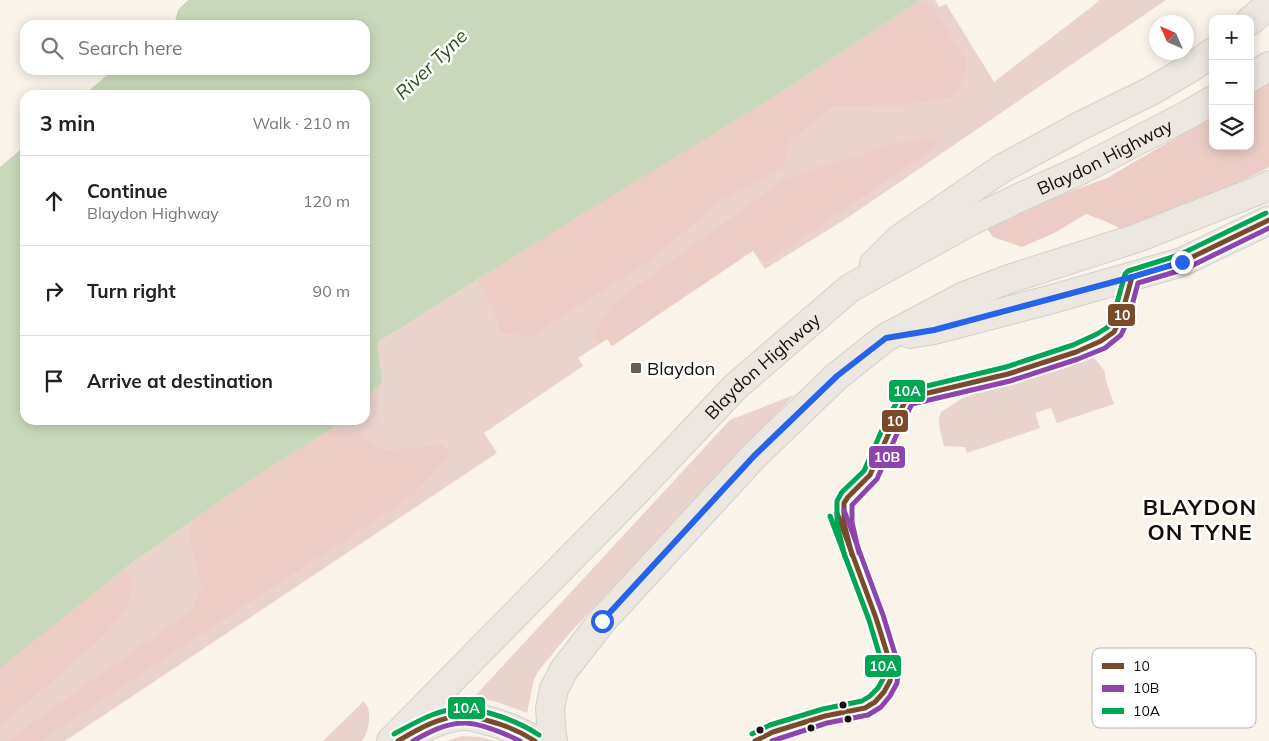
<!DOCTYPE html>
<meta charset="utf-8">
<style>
:root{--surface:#fff;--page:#f2f2f2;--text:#222;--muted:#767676;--line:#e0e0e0}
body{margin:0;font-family:Mulish,sans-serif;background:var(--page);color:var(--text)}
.controls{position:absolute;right:15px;top:15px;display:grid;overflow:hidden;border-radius:10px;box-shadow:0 2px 12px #0003}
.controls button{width:45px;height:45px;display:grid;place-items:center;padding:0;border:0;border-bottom:1px solid var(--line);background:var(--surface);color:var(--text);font:25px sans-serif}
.compass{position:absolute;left:1149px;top:15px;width:45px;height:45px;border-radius:50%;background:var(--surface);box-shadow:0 2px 12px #0003;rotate:315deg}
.stop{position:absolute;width:15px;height:15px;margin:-11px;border:4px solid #2563eb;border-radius:50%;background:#fff}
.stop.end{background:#2563eb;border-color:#fff;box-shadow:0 1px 5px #0008}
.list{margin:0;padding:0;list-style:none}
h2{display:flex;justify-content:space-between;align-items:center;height:65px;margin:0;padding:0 20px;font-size:21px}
h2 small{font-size:16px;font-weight:400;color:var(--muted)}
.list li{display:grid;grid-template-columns:32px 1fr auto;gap:15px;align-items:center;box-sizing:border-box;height:90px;padding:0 20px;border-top:1px solid var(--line)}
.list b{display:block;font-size:19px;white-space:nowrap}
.list p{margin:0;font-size:16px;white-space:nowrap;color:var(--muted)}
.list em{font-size:16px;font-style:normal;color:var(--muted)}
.icon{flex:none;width:28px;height:28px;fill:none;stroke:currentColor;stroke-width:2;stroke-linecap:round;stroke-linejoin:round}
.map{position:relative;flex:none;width:1269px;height:741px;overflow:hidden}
.search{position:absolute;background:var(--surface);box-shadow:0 2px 12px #0003;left:20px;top:20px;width:350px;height:55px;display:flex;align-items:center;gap:12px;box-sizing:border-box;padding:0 18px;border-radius:15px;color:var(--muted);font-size:19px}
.panel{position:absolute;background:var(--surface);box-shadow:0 2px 12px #0003;left:20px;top:90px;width:350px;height:335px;border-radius:15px}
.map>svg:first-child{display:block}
.green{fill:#e9d3cc}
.forest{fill:#ebcdc5}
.water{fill:#c9d8ba}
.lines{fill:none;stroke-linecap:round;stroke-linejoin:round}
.major-casing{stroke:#d2d0cb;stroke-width:30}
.major{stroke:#ede7e2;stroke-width:28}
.bus-1-casing{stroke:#fff;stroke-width:9}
.bus-2-casing{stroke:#fff;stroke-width:9}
.bus-3-casing{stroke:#fff;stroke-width:9}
.bus-1{stroke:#7a4b2a;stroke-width:5}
.bus-2{stroke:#8e44ad;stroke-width:5}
.bus-3{stroke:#00a651;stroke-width:5}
.route{stroke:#2563eb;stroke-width:6}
.poi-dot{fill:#635e56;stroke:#fff;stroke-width:2}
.bus-dot{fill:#120e07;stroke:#fff;stroke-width:2}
.labels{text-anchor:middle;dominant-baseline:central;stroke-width:5;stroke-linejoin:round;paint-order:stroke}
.street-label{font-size:18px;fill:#120e07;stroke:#fff}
.poi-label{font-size:18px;fill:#120e07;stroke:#fff;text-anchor:start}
.water-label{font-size:19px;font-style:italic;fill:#2e4c14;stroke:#fff}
.district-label{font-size:22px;font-weight:bold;letter-spacing:1px;fill:#120e07;stroke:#fff}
.key{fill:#fff;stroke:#b8b7b5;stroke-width:1}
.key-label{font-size:14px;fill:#120e07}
.line-badge{stroke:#fff;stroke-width:2}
.badge-label{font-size:14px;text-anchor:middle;font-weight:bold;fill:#fff}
</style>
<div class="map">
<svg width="1269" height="741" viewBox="0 0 1269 741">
<rect width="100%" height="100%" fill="#f9f3ea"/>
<g class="green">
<path d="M921 0H935L939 7 946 4 994 82 1094 5 1099 0H1166L847 218 765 269 753 251 612 346 607 339 578 358 583 366 484 433 497 453 65 741H0V668L132 563 256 476 330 430 341 420H365V398L383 381 377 343 561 227 785 90Z"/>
<path d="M1076 352 1089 356 1096 360 1104 370 1107 384 1114 404 1057 423 1051 408 1035 413 1040 428 967 453 965 447 944 446 940 430 939 419 941 412 963 398Z"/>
<path d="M794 395 569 634 539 670 534 679 527 713 494 701 474 697 730 420Z"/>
<path d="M364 701C364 702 368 707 368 708 371 717 368 734 362 741H323Z"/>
<path d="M462 736 480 737 496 741H447Z"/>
</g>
<g class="forest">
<path d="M920 1 932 5 966 60 965 73 961 84 952 97 903 105 834 106 790 141 784 167 723 199 650 260 530 337 502 333 489 301 478 280 560 226 785 90Z"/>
<path d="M1269 81V167L1238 183 1135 225 1122 229 1107 222 1086 214 1054 233 1022 247 993 237 986 227 1061 195 1107 178 1213 116V146H1250V93Z"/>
<path d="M933 137 938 146 765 263 753 249 612 346 607 339 599 344 593 335 611 305 782 181 816 168 844 161 891 144Z"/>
<path d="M330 430 356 432 384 450 413 448 442 445 450 455 413 495 40 741H8L102 673 191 611 202 586 189 536 192 521 256 476Z"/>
<path d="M125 569 133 585 127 606 109 631 58 676 0 726V666Z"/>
</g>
<g class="water">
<path d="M188 0H921L785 90 561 227 377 343 383 382 365 398V95H84L106 76 114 70H365V25H174L178 10Z"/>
<path d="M25 146V420H341L330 430 256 476 132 563 0 668V167Z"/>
</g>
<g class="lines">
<defs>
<g id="major">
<path d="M1250 21 1269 5"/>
<path d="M1250 78 1269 66"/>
<path d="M874 264 899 239 1001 169 1080 126 1153 90 1192 67 1213 52"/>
<path d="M910 334 934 330 1045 301 1182 262 1269 220"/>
<path d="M402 739C420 730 445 715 466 716 475 716 484 720 493 722 508 727 522 732 535 741"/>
<path id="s1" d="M391 741 632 496 735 387 850 288 971 221 1025 195 1081 170 1191 113 1213 100"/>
<path d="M553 741 552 735 550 708 554 689 564 670 602 621 754 456 837 376 885 338 964 296 1009 279 1137 238 1259 190 1269 185"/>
</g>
</defs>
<use href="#major" class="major-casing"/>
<use href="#major" class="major"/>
<defs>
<g id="bus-1">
<path d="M852 555 844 523V503L848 497 870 475 889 433 907 398 1008 374 1076 352 1101 341 1114 332 1121 317 1132 277 1182 262 1269 220"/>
<path d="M398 741C418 729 442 715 466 716 474 716 481 719 489 721 505 725 521 732 535 741"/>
<path d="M755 741 773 732 825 716 865 708 875 702 884 692 890 681 892 669 876 618 837 513"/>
</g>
<g id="bus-2">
<path d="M859 553 852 522V505L877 479 896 436 912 404 1010 381 1078 359 1105 348 1121 335 1128 320 1138 283 1185 269 1269 228"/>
<path d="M413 741C429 732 446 723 465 723 480 723 506 734 520 741"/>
<path d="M772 741 827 723 868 715 881 707 890 696 897 683 899 667 883 615 844 510"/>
</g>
<g id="bus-3">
<path d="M845 557 837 524V501L842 492 864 471 882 430 902 392 1006 367 1073 345 1097 334 1108 327 1114 314 1125 274 1128 271 1179 255 1266 213"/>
<path d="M394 734C416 722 441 707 467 708 474 709 482 711 489 713 507 718 524 725 539 735"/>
<path d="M752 734 770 725 823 709 862 701 870 696 878 688 883 679 884 670 869 620 830 516"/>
</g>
</defs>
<use href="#bus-1" class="bus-1-casing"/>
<use href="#bus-2" class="bus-2-casing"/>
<use href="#bus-3" class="bus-3-casing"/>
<use href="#bus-1" class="bus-1"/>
<use href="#bus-2" class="bus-2"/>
<use href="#bus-3" class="bus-3"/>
</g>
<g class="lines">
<path class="route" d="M602 621 754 456 837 376 886 338 934 330 1132 277 1182 262"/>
</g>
<rect class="poi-dot" x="630" y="362" width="12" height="12" rx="2.5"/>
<g class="bus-dot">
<circle cx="843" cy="705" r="4.5"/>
<circle cx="848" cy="719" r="4.5"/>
<circle cx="811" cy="728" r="4.5"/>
<circle cx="760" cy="730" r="4.5"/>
</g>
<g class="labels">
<g class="street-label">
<text stroke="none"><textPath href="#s1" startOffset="932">Blaydon Highway</textPath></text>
<text stroke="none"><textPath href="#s1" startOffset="528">Blaydon Highway</textPath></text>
</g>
<g class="poi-label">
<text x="647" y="368">Blaydon</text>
</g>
<g class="water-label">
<text transform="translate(431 64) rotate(-44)">River Tyne</text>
</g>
<g class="district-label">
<text x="1200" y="507">BLAYDON<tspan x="1200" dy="25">ON TYNE</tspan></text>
</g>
</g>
<rect x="1092" y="648" width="164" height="80" rx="8" class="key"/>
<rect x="1102" y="663" width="22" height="6" fill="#7a4b2a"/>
<rect x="1102" y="685" width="22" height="7" fill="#8e44ad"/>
<rect x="1102" y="708" width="22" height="6" fill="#00a651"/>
<g class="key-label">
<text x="1133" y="671">10</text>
<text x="1133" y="693">10B</text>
<text x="1133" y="716">10A</text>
</g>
<g class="line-badge">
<rect x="1107" y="303" width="29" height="24" rx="5" fill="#7a4b2a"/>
<rect x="888" y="379" width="38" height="24" rx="5" fill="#00a651"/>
<rect x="881" y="409" width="28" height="24" rx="5" fill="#7a4b2a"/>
<rect x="868" y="445" width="38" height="24" rx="5" fill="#8e44ad"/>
<rect x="864" y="654" width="38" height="24" rx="5" fill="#00a651"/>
<rect x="447" y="696" width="39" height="24" rx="5" fill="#00a651"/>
</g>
<g class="badge-label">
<text x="1122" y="320">10</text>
<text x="907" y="396">10A</text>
<text x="895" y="426">10</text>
<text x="887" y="462">10B</text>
<text x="883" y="671">10A</text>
<text x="466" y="713">10A</text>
</g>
</svg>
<div class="controls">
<button>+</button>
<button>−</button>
<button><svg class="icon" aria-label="layers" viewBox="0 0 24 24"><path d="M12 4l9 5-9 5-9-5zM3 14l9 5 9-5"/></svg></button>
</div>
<svg class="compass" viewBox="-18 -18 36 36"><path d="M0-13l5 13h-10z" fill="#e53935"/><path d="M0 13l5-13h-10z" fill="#767676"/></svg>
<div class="stop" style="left:602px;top:621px"></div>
<div class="stop end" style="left:1182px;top:262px"></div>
<div class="search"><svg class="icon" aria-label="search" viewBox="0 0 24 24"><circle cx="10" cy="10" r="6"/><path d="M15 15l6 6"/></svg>Search here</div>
<section class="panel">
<h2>3 min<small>Walk · 210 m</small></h2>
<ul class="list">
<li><svg class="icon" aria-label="ahead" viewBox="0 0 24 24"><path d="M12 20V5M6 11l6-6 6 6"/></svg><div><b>Continue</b><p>Blaydon Highway</p></div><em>120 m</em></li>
<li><svg class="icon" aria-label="right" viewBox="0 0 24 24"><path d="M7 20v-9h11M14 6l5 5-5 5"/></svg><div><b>Turn right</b></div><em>90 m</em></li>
<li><svg class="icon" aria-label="arrive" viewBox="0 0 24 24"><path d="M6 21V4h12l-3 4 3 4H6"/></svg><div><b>Arrive at destination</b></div></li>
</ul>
</section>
</div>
